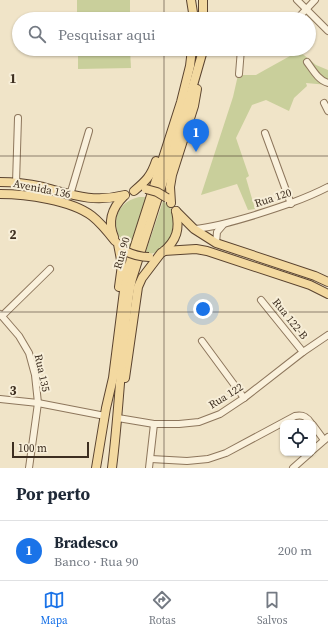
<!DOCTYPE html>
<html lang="pt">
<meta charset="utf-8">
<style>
:root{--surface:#fff;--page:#f6f6f7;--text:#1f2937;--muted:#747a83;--line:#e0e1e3;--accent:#1a73e8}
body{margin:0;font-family:"Source Serif 4",serif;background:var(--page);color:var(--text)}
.controls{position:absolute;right:12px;bottom:12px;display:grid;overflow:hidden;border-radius:8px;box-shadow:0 1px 3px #0004}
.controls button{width:36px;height:36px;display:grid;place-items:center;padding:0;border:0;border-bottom:1px solid var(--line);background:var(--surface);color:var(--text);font:20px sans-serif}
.scale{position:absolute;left:12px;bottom:10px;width:77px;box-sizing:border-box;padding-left:4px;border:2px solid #3d2e20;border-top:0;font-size:11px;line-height:14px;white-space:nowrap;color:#3d2e20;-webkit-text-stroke:3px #f7eed8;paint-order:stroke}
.you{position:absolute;left:203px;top:309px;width:14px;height:14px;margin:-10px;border:3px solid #fff;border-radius:50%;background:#1a73e8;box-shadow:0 0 0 6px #1a73e833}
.badge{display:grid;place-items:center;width:26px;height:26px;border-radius:50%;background:var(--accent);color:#fff;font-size:13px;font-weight:700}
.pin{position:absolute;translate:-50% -33px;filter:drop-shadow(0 1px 2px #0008)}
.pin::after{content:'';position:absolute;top:21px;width:14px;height:12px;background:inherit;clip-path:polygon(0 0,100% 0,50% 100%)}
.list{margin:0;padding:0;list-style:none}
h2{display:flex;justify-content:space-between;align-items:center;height:52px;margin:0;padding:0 16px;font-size:17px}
h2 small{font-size:13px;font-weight:400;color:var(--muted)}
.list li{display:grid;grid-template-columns:26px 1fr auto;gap:12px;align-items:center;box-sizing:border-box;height:60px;padding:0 16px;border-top:1px solid var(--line)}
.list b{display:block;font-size:15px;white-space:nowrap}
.list p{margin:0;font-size:13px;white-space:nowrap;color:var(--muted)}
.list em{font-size:13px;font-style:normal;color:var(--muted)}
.icon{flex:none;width:22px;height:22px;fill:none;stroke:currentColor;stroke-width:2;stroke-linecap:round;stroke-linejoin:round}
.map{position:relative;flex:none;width:328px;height:468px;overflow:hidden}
.search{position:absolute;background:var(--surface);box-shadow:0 1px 3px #0004;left:12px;right:12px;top:12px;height:44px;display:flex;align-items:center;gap:10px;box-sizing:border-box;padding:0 14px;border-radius:22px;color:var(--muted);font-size:15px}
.sheet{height:112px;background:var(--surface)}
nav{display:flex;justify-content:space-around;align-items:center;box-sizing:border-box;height:56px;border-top:1px solid var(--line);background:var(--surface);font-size:11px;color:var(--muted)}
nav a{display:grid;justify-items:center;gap:2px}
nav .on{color:var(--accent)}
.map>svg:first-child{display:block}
.green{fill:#c9cf9b}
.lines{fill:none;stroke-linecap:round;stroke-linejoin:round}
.minor-casing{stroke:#8d765c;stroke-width:8}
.major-casing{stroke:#5b4430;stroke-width:10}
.minor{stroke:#faf1dc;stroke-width:6}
.major{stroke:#f3d9a0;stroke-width:8}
.major-bridge-casing{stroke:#5b4430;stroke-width:10;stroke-linecap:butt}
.major-bridge{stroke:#f3d9a0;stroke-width:8}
.grid{fill:none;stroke:#3d2e20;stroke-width:1;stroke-opacity:0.55}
.labels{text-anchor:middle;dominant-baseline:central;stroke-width:4;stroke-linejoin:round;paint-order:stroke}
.street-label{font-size:11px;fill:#3d2e20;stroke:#f7eed8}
.grid-label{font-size:13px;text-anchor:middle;font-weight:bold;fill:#3d2e20;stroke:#f7eed8;stroke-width:4;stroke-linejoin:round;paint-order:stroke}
</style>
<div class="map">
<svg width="328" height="468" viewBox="0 0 328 468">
<rect width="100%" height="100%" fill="#f0e4c8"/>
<g class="green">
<rect x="77" y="0" width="53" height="19"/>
<path d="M78 49H130L131 68 78 69Z"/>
<path d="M299 51 316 65 328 70V85L306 83 307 86 294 98 289 111 266 100 252 105 236 138 249 176 246 178 255 209 248 210 237 184 201 195 233 97 238 75H256L263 71Z"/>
<path d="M139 197H146L129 249C109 232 112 203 139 197Z"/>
<path d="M163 201C179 213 179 228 167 243 163 247 160 251 154 253 151 254 148 254 145 254Z"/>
</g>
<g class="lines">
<defs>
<g id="minor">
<path d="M297 0 328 31"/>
<path d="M297 19 315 0"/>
<path d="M307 62C313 70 318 80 328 83"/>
<path d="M239 74 241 49"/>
<path d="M324 103 328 111"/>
<path d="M265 133 291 204"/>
<path d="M16 183 18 118"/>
<path d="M70 195 89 131"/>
<path d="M194 229C215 227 235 221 255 215 280 207 305 199 328 187"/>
<path d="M216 243 217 232 223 225"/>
<path d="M261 300 303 352"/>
<path d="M0 314 19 336 29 353 35 375 38 403 29 468"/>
<path d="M2 316 50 269"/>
<path d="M202 341 244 398"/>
<path d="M0 399 38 403 105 416"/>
<path d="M118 418 154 424H179L199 422 220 414 244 398 303 352 328 335"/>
<path d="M313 425 324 440"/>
<path d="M313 450 328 437"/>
<path d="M151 459 187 461 208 459 226 453 295 416C303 414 307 417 311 423"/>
<path d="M149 468 154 424"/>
<path d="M293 468 310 453"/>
</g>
<g id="major">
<path d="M191 0 194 19"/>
<path d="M203 0V19"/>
<path d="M0 182C14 182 29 184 43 187 73 195 93 203 125 195"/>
<path d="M134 191C146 181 151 176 156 161"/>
<path d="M0 194C26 194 71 200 92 216 101 223 108 232 115 241"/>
<path d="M171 203 170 187 172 175 194 106 197 89"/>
<path d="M176 211 194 229 216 243 315 276 328 282"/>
<path d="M114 237C107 221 112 208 124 196"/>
<path d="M118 244 122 265 119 287"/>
<path d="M164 251 196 249 207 251 310 285 328 294"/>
<path d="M163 252C177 240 180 229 176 211"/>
<path d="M125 378 138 287 142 278 161 253"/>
<path d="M96 468 106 408 113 378 124 291 131 258 181 102 190 66 192 49"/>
<path d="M112 468C118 421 120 374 125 327 127 311 128 295 132 279L187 106 202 54 203 49"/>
</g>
</defs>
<use href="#minor" class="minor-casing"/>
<use href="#major" class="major-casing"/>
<use href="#minor" class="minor"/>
<use href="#major" class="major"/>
<defs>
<g id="major-bridge">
<path d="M146 189 157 192 167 198"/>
<path d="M125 251C133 255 140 257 149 257"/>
</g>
</defs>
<use href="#major-bridge" class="major-bridge-casing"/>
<use href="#major-bridge" class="major-bridge"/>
</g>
<path class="grid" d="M164 0V19M164 49V468M0 156H328M0 312H328"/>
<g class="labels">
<g class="street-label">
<text transform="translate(42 189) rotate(11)">Avenida 136</text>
<text transform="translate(273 198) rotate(-18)">Rua 120</text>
<text transform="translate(122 253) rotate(-74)">Rua 90</text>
<text transform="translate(290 319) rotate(51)">Rua 122-B</text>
<text transform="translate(42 373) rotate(78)">Rua 135</text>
<text transform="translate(226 396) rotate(-32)">Rua 122</text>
</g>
</g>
<g class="grid-label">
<text x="13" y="83">1</text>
<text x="13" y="239">2</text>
<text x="13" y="395">3</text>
</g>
</svg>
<div class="controls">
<button><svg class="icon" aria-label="locate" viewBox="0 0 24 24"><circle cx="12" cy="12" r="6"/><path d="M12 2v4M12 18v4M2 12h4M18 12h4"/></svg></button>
</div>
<div class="scale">100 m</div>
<div class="you"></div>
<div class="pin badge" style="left:196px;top:152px">1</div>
<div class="search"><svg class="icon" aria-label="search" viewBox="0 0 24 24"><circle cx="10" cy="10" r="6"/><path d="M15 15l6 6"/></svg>Pesquisar aqui</div>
</div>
<section class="sheet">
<h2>Por perto<small></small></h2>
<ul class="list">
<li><span class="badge">1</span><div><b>Bradesco</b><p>Banco · Rua 90</p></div><em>200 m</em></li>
</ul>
</section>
<nav>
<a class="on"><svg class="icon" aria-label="map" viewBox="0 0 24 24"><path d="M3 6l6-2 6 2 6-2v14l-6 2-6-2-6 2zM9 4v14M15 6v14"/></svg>Mapa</a>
<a><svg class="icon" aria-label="directions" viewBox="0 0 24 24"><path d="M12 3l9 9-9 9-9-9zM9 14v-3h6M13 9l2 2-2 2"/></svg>Rotas</a>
<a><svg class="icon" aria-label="saved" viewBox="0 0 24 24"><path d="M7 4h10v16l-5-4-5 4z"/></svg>Salvos</a>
</nav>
